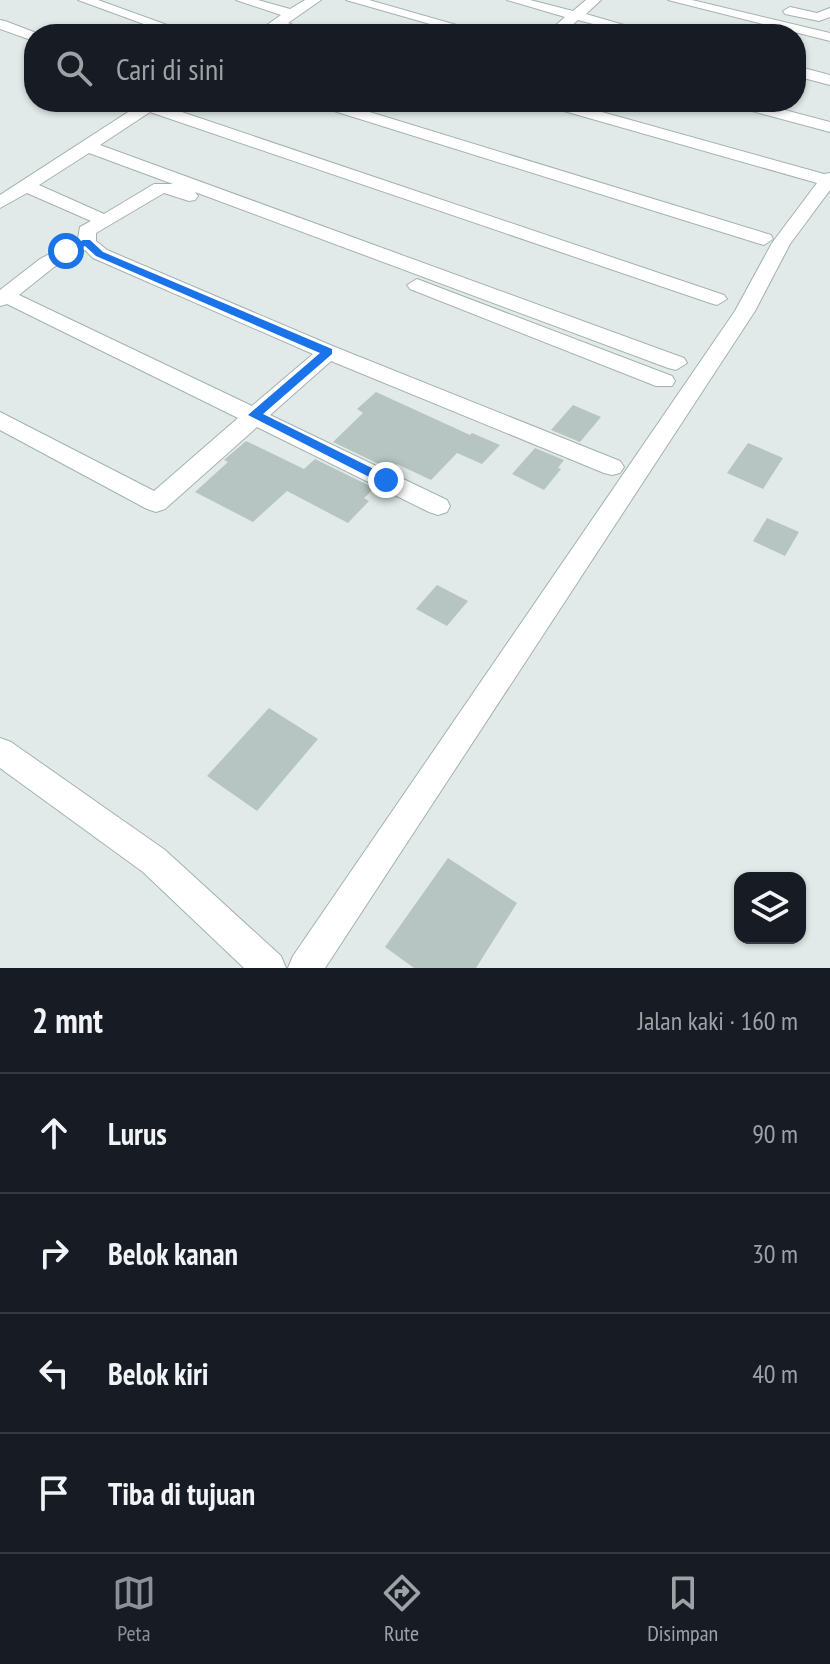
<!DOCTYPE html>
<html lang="id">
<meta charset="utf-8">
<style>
:root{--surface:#171b24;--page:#242831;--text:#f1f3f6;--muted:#9ea1a6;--line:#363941;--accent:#8c9099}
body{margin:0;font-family:"PT Sans Narrow",sans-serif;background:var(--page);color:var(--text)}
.controls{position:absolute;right:24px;bottom:24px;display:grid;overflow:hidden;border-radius:16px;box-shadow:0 2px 6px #0004}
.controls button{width:72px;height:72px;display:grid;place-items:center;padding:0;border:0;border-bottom:2px solid var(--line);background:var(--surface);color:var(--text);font:40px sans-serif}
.stop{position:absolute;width:24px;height:24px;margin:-18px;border:6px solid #1a73e8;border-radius:50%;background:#fff}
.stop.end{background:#1a73e8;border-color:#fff;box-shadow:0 2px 8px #0008}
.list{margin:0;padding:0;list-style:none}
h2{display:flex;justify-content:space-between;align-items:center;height:104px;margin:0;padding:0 32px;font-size:34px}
h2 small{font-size:26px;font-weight:400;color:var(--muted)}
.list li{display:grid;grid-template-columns:52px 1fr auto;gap:24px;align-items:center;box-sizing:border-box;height:120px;padding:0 32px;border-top:2px solid var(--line)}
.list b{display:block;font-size:30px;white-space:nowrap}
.list em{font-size:26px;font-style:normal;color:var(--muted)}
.icon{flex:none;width:44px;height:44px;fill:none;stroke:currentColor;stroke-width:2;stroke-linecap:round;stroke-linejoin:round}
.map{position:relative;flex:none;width:830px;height:968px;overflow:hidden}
.search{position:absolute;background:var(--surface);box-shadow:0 2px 6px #0004;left:24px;right:24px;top:24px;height:88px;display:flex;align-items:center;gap:20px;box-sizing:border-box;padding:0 28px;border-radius:32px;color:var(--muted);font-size:30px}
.sheet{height:584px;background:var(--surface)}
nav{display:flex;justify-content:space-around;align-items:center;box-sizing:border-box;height:112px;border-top:2px solid var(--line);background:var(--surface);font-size:22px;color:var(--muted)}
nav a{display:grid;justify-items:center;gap:4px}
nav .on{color:var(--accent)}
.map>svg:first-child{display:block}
.building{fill:#b6c5c1}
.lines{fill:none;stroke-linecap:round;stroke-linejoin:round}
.minor-casing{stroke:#a4b2af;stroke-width:2}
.minor{fill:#fff;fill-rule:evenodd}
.route{fill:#1a73e8}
</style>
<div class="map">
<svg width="830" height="968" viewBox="0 0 830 968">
<rect width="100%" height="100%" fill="#e1eae8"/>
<g class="building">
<path d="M376 392 470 435 472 433 500 445 482 464 457 453 431 480 397 464 391 470 333 442 363 413 357 409Z"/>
<path d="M573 405 601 417 580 442 551 430Z"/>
<path d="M246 441 304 469 315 459 374 488 364 498 369 501 348 523 287 491 253 522 195 492 228 462 224 460Z"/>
<path d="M748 443 783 458 763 489 727 473Z"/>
<path d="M535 448 564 460 558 468 561 469 544 490 512 474Z"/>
<path d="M767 518 799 532 785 556 753 541Z"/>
<path d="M437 585 468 601 447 626 416 609Z"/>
<path d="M269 708 318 739 257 811 207 776Z"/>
<path d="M448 858 517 903 476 968H414L385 947Z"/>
</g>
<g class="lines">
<defs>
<g id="minor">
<path d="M78 0H98L192 34H171Z"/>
<path d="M236 0H258L290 9 305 0H321L288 23 317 34H295L278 29 271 34H254L281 15Z"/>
<path d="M346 0H369L488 34H465Z"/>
<path d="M507 0H530L573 11 586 0H601L586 14 655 34H631L578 20 562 34H546L565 17Z"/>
<path d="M668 0H692L830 33V41Z"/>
<path d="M790 7 817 13 830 8V17L819 21 785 14 783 11Z"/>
<path d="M0 20 5 21 39 34H34V41L0 29Z"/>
<path d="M796 66 830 75V85L796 76Z"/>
<path d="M163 102 161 105 724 295 727 299 717 305 710 303 150 112 100 145 684 358 687 363 676 370 668 368 195 192 198 196 195 200 189 201 164 193 96 233V241L107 250 335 347 620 461 624 467 620 473 612 475 604 473 331 361 270 415 447 500 450 506 447 512 438 515 429 512 257 427 165 509 156 512 147 509 0 430V412L154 491 238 418 7 304 0 306V290L40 259 78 239 80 227 91 221 27 193 0 208V195L142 103ZM89 153 173 184H154L104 214 39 185ZM85 250 93 258 313 354 252 406 19 295 54 267Z"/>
<path d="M313 102H337L771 235 773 239 764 245 757 243 315 105Z"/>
<path d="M541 102H566L824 174 830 173V190L790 244 755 311 325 968H288L293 956 735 311 772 243 817 183 543 105Z"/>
<path d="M728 102H754L830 122V132L730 105Z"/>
<path d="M417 279 672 376 675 381 672 386H656L410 289 407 285Z"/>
<path d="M0 738 11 742 165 850 281 956 286 968H244L143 872 0 768Z"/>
</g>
</defs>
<use href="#minor" class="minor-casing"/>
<use href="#minor" class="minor"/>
</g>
<path class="route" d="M83 240H90L103 252 332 349V354L263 414 390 477V483H381L248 415 320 353 96 256 85 246 66 254 61 251Z"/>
</svg>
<div class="controls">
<button><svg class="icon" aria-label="layers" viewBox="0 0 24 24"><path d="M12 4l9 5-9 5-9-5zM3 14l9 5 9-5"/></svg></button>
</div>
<div class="stop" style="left:66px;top:251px"></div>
<div class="stop end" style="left:386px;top:480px"></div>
<div class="search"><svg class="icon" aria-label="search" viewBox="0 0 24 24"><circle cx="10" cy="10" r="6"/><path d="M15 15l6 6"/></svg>Cari di sini</div>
</div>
<section class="sheet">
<h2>2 mnt<small>Jalan kaki · 160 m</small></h2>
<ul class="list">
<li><svg class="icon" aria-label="ahead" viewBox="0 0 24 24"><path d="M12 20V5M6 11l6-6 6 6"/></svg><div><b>Lurus</b></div><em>90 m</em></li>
<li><svg class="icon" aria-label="right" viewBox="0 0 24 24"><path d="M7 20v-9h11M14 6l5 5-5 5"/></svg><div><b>Belok kanan</b></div><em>30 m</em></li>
<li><svg class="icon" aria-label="left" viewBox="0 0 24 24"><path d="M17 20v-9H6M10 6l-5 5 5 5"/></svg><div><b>Belok kiri</b></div><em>40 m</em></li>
<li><svg class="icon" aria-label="arrive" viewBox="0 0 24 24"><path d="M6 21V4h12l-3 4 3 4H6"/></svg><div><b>Tiba di tujuan</b></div></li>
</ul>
</section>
<nav>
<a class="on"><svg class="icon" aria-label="map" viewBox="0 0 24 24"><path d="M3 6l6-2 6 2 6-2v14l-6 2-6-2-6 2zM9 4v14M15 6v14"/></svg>Peta</a>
<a><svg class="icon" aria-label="directions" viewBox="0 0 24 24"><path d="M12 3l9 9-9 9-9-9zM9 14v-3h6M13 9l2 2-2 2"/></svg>Rute</a>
<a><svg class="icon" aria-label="saved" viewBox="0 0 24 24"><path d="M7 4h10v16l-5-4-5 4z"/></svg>Disimpan</a>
</nav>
